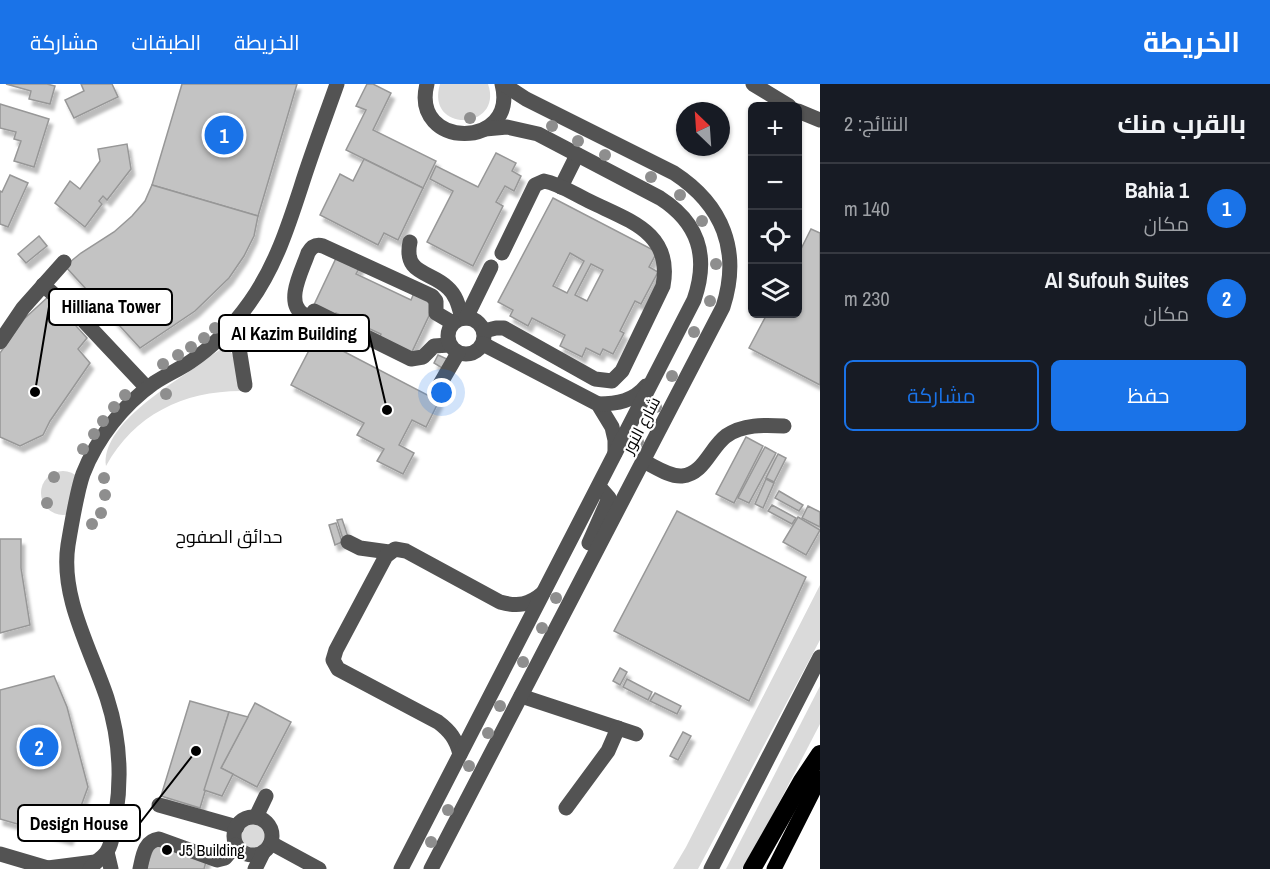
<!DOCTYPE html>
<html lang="ar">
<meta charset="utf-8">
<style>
:root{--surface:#171b24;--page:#20242c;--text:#f1f3f6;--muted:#9ea1a6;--line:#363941;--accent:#1a73e8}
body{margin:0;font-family:"Archivo Narrow",Cairo,sans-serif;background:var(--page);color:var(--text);direction:rtl}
.controls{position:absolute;right:18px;top:18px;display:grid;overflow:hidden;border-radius:9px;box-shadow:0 2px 4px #0004}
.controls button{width:54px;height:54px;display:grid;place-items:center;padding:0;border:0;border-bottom:2px solid var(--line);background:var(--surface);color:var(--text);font:30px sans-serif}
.compass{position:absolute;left:676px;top:18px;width:54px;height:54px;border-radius:50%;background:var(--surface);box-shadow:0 2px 4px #0004;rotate:335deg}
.you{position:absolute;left:442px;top:309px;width:21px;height:21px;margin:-15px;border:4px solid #fff;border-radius:50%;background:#1a73e8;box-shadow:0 0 0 9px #1a73e833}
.badge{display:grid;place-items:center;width:39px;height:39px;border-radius:50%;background:var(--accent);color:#fff;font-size:20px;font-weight:700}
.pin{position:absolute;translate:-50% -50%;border:3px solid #fff;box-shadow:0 2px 6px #0006}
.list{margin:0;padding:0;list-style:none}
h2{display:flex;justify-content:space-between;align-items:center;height:78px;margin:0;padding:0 24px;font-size:26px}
h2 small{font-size:20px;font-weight:400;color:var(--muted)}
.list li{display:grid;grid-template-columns:39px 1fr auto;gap:18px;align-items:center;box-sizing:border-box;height:90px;padding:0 24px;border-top:2px solid var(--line)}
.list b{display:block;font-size:22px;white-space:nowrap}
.list p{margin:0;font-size:20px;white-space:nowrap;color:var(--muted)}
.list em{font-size:20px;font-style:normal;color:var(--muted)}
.actions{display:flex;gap:12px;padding:18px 24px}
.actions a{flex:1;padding:14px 0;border:2px solid var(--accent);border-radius:9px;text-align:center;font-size:21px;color:var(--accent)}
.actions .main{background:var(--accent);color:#fff}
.icon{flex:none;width:33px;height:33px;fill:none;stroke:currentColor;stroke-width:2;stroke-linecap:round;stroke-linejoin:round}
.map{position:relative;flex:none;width:820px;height:785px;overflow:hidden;direction:ltr}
header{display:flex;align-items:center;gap:36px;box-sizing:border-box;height:84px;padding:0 30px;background:var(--accent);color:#fff}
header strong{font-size:28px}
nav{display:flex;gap:33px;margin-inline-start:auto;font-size:21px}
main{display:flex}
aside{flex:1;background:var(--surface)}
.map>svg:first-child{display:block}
.green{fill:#dadada}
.building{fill:#c3c3c3;stroke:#979797;stroke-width:1.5;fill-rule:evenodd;filter:url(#shadow)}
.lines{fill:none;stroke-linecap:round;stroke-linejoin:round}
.minor{stroke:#535353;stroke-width:15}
.major{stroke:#000;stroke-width:15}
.highway{stroke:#000;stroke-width:18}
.tree{fill:#8e8e8e}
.poi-dot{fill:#000;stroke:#fff;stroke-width:2}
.labels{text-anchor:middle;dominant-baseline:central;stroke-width:4.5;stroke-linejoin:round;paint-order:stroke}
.street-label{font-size:16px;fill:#000;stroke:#fff}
.poi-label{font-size:16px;fill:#000;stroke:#fff;text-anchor:start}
.neighbourhood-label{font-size:18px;fill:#000;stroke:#fff}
.leader{fill:none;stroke:#000;stroke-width:2}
.callout-dot{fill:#000;stroke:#fff;stroke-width:2}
.callout{fill:#fff;stroke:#000;stroke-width:2}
.callout-label{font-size:18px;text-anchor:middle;font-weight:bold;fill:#000}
</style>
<header>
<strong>الخريطة</strong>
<nav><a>الخريطة</a><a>الطبقات</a><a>مشاركة</a></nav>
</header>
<main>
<aside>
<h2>بالقرب منك<small>النتائج: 2</small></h2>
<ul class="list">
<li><span class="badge">1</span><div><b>Bahia 1</b><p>مكان</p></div><em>140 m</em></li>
<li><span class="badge">2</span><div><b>Al Sufouh Suites</b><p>مكان</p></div><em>230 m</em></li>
</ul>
<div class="actions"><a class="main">حفظ</a><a>مشاركة</a></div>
</aside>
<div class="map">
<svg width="820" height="785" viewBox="0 0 820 785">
<defs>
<filter id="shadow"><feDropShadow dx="3.5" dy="6" stdDeviation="1.5" flood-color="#0004"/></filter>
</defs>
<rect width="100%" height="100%" fill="#fff"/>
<g class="green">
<path d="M440 0H488C504 46 425 50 440 0Z"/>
<path d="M227 262C237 274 238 292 241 307 183 307 134 331 106 382 101 342 168 302 196 283 206 276 216 267 227 262Z"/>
<circle cx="63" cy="409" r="22"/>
<path d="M820 501V556L698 785H673L686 763Z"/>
<path d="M820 602V640L767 742 742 785H726Z"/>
<circle cx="253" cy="751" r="13"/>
</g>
<g class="building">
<path d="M6 0H47L55 2 50 20 29 15 31 7Z"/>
<path d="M81 0H112L118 13 74 34 65 16 84 7Z"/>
<path d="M182 0H297L258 132 152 101Z"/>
<path d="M367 0H373L391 9 373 46 436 77 423 104 346 66 366 26 356 22Z"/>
<path d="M0 20 49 35 34 83 14 77 21 57 14 55 16 48 0 44Z"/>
<path d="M127 60 131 85 107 116 103 112 99 117 102 120 85 143 55 119 70 97 80 105 100 77 98 65Z"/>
<path d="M496 69 516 79 512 87 521 92 514 107 505 102 496 118 503 122 473 182 427 158 453 107 430 95 436 82 478 103Z"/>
<path d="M364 75 423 104 398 156 384 149 378 161 320 131 340 90 353 97Z"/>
<path d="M10 91 28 99 8 143 0 140V107L2 108Z"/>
<path d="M152 101 258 132 254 152 244 172 229 194 195 227 140 264 65 182 81 169 114 148 132 132 145 117Z"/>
<path d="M553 114 657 168 649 183 658 188 641 220 635 217 620 247 624 249 613 270 603 265 600 271 586 264 582 273 560 262 565 251 532 234 528 242 510 232 513 226 498 218ZM570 169 584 177 567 209 553 202ZM591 180 603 186 587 217 575 211Z"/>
<path d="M811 145 820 149V301L749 264 767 230H798V171Z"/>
<path d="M39 152 47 162 26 179 18 170Z"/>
<path d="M338 170 361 181 356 190 411 216 414 209 435 219 410 272 378 257 381 250 336 229 334 233 313 223Z"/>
<path d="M49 212 87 254 78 265 90 279 50 337 43 351 20 362 0 353V269L24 235Z"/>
<path d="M316 253 439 317 426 343 412 336 399 361 414 369 403 390 377 377 384 365 357 351 364 339 291 301Z"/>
<path d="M438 271 447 275 442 284 434 279Z"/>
<path d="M746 353 763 362 734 419 716 410Z"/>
<path d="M765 363 776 369 749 419 738 414Z"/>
<path d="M778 370 786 374 774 398 766 394Z"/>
<path d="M766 395 774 399 763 424 755 420Z"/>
<path d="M779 407 803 421 799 427 775 414Z"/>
<path d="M772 421 796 434 792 440 768 427Z"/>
<path d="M808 422 820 428V443L802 434Z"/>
<path d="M677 427 806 493 749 617 614 547Z"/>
<path d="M798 433 820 446 806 471 783 458Z"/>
<path d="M342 435 348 453 343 455 337 436Z"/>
<path d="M336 439 342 458 335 461 329 441Z"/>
<path d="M0 455H21V484L30 541 0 549Z"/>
<path d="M620 584 627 588 620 601 613 597Z"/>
<path d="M54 592 67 623 88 703 69 755 0 735V606Z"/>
<path d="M627 595 652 608 648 616 623 603Z"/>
<path d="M655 609 681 622 677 630 650 617Z"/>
<path d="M190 617 229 628 200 724 161 712Z"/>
<path d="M255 619 291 638 257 703 221 684Z"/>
<path d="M229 628 248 633 221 684 233 690 222 712 204 706Z"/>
<path d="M683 648 691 652 678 676 670 672Z"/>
<path d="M155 758 207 774 204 785H146Z"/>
</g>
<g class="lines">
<g class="minor">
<path d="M427 0C410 66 519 66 502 0"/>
<path d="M753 0 789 22"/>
<path d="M798 27 820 36"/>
<path d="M561 103 577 71"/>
<path d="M410 158C403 191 431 187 448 204 457 212 459 224 462 234"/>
<path d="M43 201 81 234 147 304"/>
<path d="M314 227 411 275 423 273 434 262 449 261"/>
<circle cx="466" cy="252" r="18"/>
<path d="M466 234 491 183"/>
<path d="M321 238C315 235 309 233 303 230 284 218 303 185 308 169 312 162 316 160 323 162L432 212 436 217V229L453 239"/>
<path d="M235 239 245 301"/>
<path d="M484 247 496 244H504L595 295 612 297 622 287 663 202C673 149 630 137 591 118 576 111 560 100 544 97L535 101 502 169"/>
<path d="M0 258 23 224 64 178"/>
<path d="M483 260 598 320 612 343 615 356V369"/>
<path d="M439 302 458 269"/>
<path d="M598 320C617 320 634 317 646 302"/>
<path d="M643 377C654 382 669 393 682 392 704 390 710 364 726 352 743 340 764 341 784 342"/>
<path d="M348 458 360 464 389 468"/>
<path d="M589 459 609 414 602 406H597"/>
<path d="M521 612 636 650"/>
<path d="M460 670C456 655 450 647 438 638L338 585 333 576 336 566 386 472 395 465 406 467 500 518C518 523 529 521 543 509"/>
<path d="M159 721 237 743"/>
<path d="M566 724 608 667 618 644"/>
<circle cx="253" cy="752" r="19"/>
<path d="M256 733 266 712"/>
<path d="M271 759 319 785"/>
<path d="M107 768 111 785"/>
<path d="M0 770 51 785"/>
<path d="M48 784 95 778"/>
<path d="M90 785C95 778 101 775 106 769 113 760 114 741 116 730 122 691 119 651 107 614 91 566 60 513 68 461 71 443 77 407 83 390 97 354 123 321 154 299 166 291 178 286 190 278 214 262 233 242 250 218 275 183 288 143 301 103 312 68 325 34 337 0"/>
<path d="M140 785C143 772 144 757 159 755L217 776 225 774 236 761"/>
<path d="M255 785 263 769"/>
<path d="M401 785 694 216C709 173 699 139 660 114L538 50 507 43 485 45"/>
<path d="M431 785 723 223C741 167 723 121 674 89L526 15 503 0"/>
<path d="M711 785 820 573"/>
</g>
<path class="major" d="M774 785 820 694"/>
<path class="highway" d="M752 785 802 697 820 670"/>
</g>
<g class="tree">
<circle cx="470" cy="34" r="6"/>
<circle cx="552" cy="42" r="6"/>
<circle cx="578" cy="57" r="6"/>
<circle cx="605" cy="71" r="6"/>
<circle cx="651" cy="93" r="6"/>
<circle cx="680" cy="111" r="6"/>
<circle cx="702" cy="137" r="6"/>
<circle cx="716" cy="180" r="6"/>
<circle cx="710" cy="217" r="6"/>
<circle cx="215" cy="244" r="6"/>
<circle cx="694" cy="248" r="6"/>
<circle cx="204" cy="254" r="6"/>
<circle cx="191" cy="263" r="6"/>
<circle cx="178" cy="271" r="6"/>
<circle cx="163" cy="280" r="6"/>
<circle cx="672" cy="292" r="6"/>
<circle cx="166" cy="310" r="6"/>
<circle cx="125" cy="311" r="6"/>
<circle cx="114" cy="323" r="6"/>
<circle cx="656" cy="323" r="6"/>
<circle cx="103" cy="337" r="6"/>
<circle cx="94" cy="350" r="6"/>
<circle cx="638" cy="358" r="6"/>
<circle cx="83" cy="365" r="6"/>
<circle cx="54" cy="393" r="6"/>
<circle cx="104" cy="394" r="6"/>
<circle cx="105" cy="411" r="6"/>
<circle cx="47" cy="419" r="6"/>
<circle cx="101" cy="429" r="6"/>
<circle cx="92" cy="440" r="6"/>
<circle cx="556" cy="514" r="6"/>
<circle cx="542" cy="544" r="6"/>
<circle cx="523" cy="578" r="6"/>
<circle cx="500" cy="622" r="6"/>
<circle cx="488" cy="649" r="6"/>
<circle cx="469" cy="682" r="6"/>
<circle cx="448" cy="726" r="6"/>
<circle cx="431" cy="758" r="6"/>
</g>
<circle class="poi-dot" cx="167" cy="766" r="6"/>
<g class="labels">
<g class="street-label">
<text transform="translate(641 341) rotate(-62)">شارع النور</text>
</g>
<g class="poi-label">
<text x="179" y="766">J5 Building</text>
</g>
<g class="neighbourhood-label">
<text x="229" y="452">حدائق الصفوح</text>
</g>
</g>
<path class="leader" d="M35 308L49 223M387 326L369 249M196 667L140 739"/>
<g class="callout-dot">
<circle cx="35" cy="308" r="6"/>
<circle cx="387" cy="326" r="6"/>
<circle cx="196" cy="667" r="6"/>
</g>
<g class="callout">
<rect x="49" y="205" width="123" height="36" rx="6"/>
<rect x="219" y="231" width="150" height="36" rx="6"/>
<rect x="18" y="721" width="122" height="36" rx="6"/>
</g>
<g class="callout-label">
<text x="111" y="229">Hilliana Tower</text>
<text x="294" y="256">Al Kazim Building</text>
<text x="79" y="746">Design House</text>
</g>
</svg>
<div class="controls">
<button>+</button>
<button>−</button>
<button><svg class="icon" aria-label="locate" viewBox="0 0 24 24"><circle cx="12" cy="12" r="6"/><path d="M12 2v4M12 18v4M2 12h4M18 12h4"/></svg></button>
<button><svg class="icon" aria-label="layers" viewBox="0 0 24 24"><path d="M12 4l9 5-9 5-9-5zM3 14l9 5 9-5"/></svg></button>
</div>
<svg class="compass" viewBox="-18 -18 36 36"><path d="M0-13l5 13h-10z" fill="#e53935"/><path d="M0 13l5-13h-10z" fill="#9ea1a6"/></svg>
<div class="you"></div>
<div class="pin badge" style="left:224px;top:51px">1</div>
<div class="pin badge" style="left:39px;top:663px">2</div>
</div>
</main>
